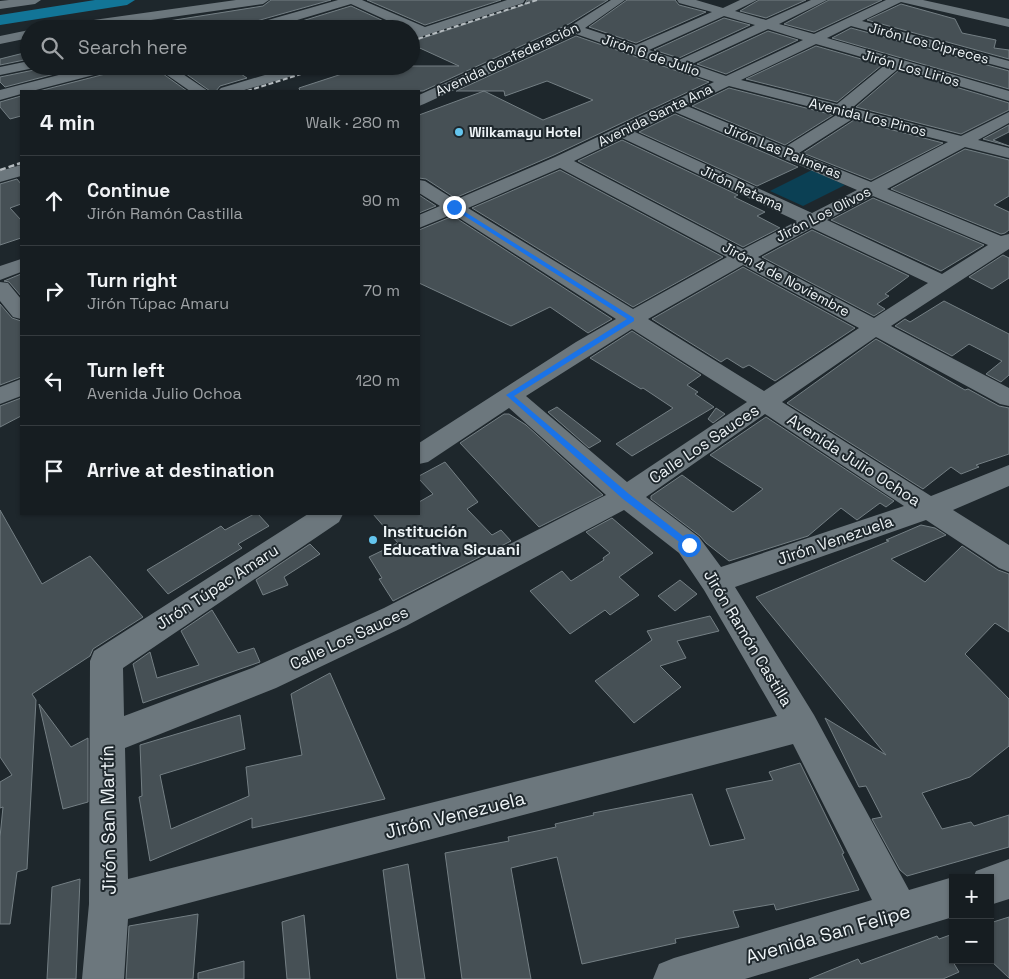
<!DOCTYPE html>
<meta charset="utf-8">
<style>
:root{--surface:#161d21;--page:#232a2e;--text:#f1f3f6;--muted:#9ea2a5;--line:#353b3f}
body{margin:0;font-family:"Space Grotesk",sans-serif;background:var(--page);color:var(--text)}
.controls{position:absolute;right:15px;bottom:15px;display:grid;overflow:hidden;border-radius:0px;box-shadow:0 1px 4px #0004}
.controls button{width:45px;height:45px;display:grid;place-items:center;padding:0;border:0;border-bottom:1px solid var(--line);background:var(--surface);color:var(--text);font:25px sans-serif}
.stop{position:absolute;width:15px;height:15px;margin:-11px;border:4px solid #1a73e8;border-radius:50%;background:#fff}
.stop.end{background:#1a73e8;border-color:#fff;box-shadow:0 1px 5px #0008}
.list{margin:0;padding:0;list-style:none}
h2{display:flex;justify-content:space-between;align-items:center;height:65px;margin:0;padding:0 20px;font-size:21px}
h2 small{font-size:16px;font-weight:400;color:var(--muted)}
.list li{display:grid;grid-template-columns:32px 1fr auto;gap:15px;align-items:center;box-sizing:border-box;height:90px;padding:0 20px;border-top:1px solid var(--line)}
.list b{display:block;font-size:19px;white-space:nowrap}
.list p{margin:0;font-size:16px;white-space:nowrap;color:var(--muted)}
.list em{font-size:16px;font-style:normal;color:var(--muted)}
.icon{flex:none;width:28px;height:28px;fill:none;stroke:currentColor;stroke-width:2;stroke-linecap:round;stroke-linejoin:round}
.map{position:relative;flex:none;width:1009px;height:979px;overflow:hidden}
.search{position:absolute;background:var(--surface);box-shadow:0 1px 4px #0004;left:20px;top:20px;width:400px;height:55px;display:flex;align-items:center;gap:12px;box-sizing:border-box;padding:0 18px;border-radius:28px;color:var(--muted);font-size:19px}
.panel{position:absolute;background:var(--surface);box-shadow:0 1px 4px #0004;left:20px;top:90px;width:400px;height:425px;border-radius:0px}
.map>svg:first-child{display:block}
.green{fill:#0b4054}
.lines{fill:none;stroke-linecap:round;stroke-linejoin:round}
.river{fill:#127597;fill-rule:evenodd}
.building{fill:#465055;stroke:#747f84}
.minor{fill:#6c777d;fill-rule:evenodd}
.rail-far1{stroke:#b4bbbf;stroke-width:2;stroke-dasharray:5 2.5;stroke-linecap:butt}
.rail{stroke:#b4bbbf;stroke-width:2.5;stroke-dasharray:6 3;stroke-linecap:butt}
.route{fill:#1a73e8}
.poi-dot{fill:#64c5ee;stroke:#1e272c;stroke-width:2}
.labels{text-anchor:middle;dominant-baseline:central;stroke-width:4;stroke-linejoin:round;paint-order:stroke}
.far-street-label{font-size:14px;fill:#edf3f6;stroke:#1e272c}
.far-poi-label{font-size:14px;font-weight:bold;fill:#edf3f6;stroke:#1e272c;text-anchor:start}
.street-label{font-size:16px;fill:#edf3f6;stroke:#1e272c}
.poi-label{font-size:16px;font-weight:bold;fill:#edf3f6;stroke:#1e272c;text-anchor:start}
.near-street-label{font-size:19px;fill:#edf3f6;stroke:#1e272c}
</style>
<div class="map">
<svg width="1009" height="979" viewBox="0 0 1009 979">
<rect width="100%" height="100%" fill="#1e272c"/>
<path class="green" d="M812 170 845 185 803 206 770 191Z"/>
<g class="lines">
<path class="river" d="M95 0H135L127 5 0 25V15Z"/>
</g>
<g class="building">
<path d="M271 0H331L246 24 243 29H156V23L263 6Z"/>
<path d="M367 0H501L425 25Z"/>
<path d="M527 0H608L569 24 423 91H300L299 88 348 72 336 66H459L411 44V42L524 5Z"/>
<path d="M627 0H675L679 5 706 12 636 43 589 27Z"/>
<path d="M759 0H806L766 18 740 11Z"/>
<path d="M829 0H882L814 32 784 24Z"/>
<path d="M901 4 955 19 962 33 996 40 994 48 1009 50V59L867 20Z"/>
<path d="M351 6 401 29H319L302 21Z"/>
<path d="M724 18 750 25 679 58 654 50Z"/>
<path d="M851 28 1009 71V89L832 38Z"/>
<path d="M768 31 798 40 726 74 697 64Z"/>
<path d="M576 36 709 82 554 155 455 198 426 179 419 178V115L484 91 543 120 593 100 547 81 505 96 504 91H456Z"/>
<path d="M816 46 882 65 837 102 746 79Z"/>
<path d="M28 52 29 59 0 65V59Z"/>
<path d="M37 66H85L5 87 0 82V77L34 70Z"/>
<path d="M121 66H152L187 91H39L117 71Z"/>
<path d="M175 66H229L247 78 220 86 216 91H210Z"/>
<path d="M899 70 1009 103V110L961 134 856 107Z"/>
<path d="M729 88 833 115 785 145 692 106Z"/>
<path d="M21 96V116L10 119 0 107V102Z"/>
<path d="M675 114 798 167 757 186 639 132Z"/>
<path d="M854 120 943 143 871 180 803 153Z"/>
<path d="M1009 125V132L993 140 1009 146 983 139Z"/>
<path d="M622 140 738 195 734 197 765 212 757 216 780 228 743 247 578 161Z"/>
<path d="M965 149 1009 160V196L994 205 1009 212V230L1005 233 1001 234 891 189Z"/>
<path d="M560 170 723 257 633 307 472 208Z"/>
<path d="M17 179 21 184V204L10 208 21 220V238L0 245V184Z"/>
<path d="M419 195 436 206 419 213Z"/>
<path d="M873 198 984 245 941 271 831 220Z"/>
<path d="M453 216 612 319 588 333 550 307 511 326 419 283V230Z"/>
<path d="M812 230 909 276 885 294 889 296 877 304 885 309 874 316 762 257Z"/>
<path d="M1003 255 1009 258V278L992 289 969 277Z"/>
<path d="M743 267 855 328 775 381 749 365 743 368 727 358 721 362 652 319Z"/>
<path d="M21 274V296L9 282 4 281Z"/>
<path d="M944 301 1009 334V375L1001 382 986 374 1002 361 969 344 952 356 895 326 905 319 910 322Z"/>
<path d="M0 304 12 318 21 321V377L0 385Z"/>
<path d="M632 331 701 375 687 385 698 392 695 394 714 407 632 456 616 444 673 408 643 388 641 389 590 358Z"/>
<path d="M876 339 965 390 968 389 999 406 1009 408V454L976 465 979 467 961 474 951 467 923 489 787 403Z"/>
<path d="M21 398V416L0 427V406Z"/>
<path d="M557 407 601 441 589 448 548 412Z"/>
<path d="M716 408 725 414 713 423 708 419Z"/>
<path d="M504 414H509L526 425 603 495 539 527 460 443Z"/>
<path d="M766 417 894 501 886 507 880 503 857 520 841 508 808 536 729 561 706 543 700 536 651 499V496L682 475 733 512 763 489 710 455Z"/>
<path d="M445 462 478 502 467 509 492 535 501 530 511 541 393 601 379 579 382 578 369 557 398 543 373 514H419V502L433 494 419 479V476Z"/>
<path d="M0 510 42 584 90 556 143 617 93 649 90 656 32 694 36 700 27 869 17 872 10 924H0V837L3 807 0 808V782L12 775 0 757Z"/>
<path d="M254 514H258L269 526 238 544 242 548 168 594 147 570 221 526 225 530Z"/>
<path d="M612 518 653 553 619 577 639 595 610 615 605 610 570 634 530 591 562 571 571 581 604 560 603 558 610 553 586 532Z"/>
<path d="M921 525 935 528 946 535 891 559 925 582 962 546 998 570 1009 574V632L995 623 965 654 1009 699V746L970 777 922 793 942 829 971 822 974 826 1009 815V847L907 876 900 870 872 819 882 817 866 786 859 787 825 718 886 755 756 597 889 541 886 540Z"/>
<path d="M310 544 320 554 284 577 288 585 263 595 256 580Z"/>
<path d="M680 580 697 594 675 611 658 596Z"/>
<path d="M212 610 238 653 254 648 260 662 143 703 133 664 150 652 157 678 199 665 181 631Z"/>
<path d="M710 616 719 631 677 641 686 658 660 666 681 687 634 723 595 681 652 640 647 631Z"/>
<path d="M330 673 385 799 252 828V818L150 861 139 797 142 796 140 745 240 715 245 749 160 775 171 829 249 796 246 767 302 755 291 694Z"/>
<path d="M39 704 71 747 88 738V802L63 809Z"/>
<path d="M800 763 844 853 842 854 859 890 776 910 774 904 733 911 739 927 675 939 676 943 582 964 557 857 511 868 531 979H462L445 853 509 841 508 837 556 827 555 824 594 815 593 813 692 794 710 846 745 839 726 789 773 780 769 772Z"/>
<path d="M408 864 425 979H397L383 870Z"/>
<path d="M80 879 76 979H47L52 887Z"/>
<path d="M198 914 193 979H126L129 926Z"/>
<path d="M304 915 310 979H287L282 922Z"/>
<path d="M1009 917V978L990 960V923Z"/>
<path d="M953 934V962L959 972 943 979H809L858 959 861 964 937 936 939 939Z"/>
<path d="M244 961V979H198V973Z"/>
</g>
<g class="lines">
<g class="minor">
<path d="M9 0H41L35 4 0 9V1Z"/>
<path d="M236 0H269L263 4 88 29H52L58 25Z"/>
<path d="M338 0H362L425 27 507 0H525L523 3 411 40V29H406L351 4 267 29H246L247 26Z"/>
<path d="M611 0H625L585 28 636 45 712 12 679 3 677 0H696L723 8 740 0H757L735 11 766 20 811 0H827L779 24 814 34 886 0H923L1009 19V27L901 2 862 21 1009 61V69L851 26 827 38 1009 91V101L899 68 852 108 961 136 1009 112V123L978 140 1009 148V158L965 147 887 189 1001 236 1009 234V249L891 326 1009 388V406L1000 404 876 337 782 402 931 496 1009 465V486L953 510 1009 545V572L999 568 926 520 735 587 814 715 909 890 953 877 955 878H953V917L745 979H653L659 964 674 958 872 900 793 744 128 919 124 979H82L89 904 90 661 94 651 308 514H343L339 522 123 668 124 716 252 668 384 608 606 495 509 408 428 462 419 464V443L576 342 616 319 453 214 419 228V215L440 206 419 193V180L425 181 455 200 555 157 714 82 576 34 424 104 419 106V95L570 26ZM724 16 755 25 679 60 649 50ZM768 29 803 40 726 76 692 64ZM816 44 886 64 837 104 741 80ZM729 86 834 113 838 114 785 147 687 106ZM675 112 857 190 812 213 635 132ZM854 118 948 142 871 182 799 153ZM622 138 797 221 743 249 574 161ZM560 168 727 257 633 309 468 208ZM873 196 988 245 942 274 827 220ZM812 228 928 283 874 318 758 257ZM743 265 859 328 764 391 648 319ZM632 329 747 402 627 482 526 396ZM765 414 904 506 721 567 699 537 646 497ZM624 510 679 553 704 590 777 716 128 879 125 748 276 688 406 626Z"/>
<path d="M29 30V38L0 44V36Z"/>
<path d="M29 61V66H35L34 68 0 75V67Z"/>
<path d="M94 66H119L117 69 32 91H21V94L0 100V90Z"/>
<path d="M154 66H171L208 91H190Z"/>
<path d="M295 66H318L316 69 241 91H218L221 88Z"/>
<path d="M21 165V176L0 182V171Z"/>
<path d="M21 259V272L0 280V266Z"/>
<path d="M0 282 8 283 21 299V319L13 317 0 301Z"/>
<path d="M21 379V396L0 404V387Z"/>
<path d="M1009 859V899L990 905V878H973L976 871Z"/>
</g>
<g class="rail-far1">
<path d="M411 41 537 0"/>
<path d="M247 91 327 66"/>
</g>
<path class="rail" d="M0 170 21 163"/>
</g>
<path class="route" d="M454 205 634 318V321L514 396 629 494 692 543V547H686L623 499 506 395 627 319 452 208Z"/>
<g class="poi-dot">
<circle cx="459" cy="132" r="5"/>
<circle cx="373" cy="540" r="5"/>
</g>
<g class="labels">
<g class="far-street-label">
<text transform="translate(929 43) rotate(15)">Jirón Los Cipreces</text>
<text transform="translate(651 55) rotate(19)">Jirón 6 de Julio</text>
<text transform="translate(507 59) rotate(-25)">Avenida Confederación</text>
<text transform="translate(911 68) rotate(16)">Jirón Los Lirios</text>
<text transform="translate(655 115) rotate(-26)">Avenida Santa Ana</text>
<text transform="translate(868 117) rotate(14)">Avenida Los Pinos</text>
<text transform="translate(783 151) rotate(22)">Jirón Las Palmeras</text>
<text transform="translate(742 188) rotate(25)">Jirón Retama</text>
<text transform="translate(823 214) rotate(-27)">Jirón Los Olivos</text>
<text transform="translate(786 279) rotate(28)">Jirón 4 de Noviembre</text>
</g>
<g class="far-poi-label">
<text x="469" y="132">Wilkamayu Hotel</text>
</g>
<g class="street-label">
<text transform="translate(704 444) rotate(-34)">Calle Los Sauces</text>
<text transform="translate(854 460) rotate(33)">Avenida Julio Ochoa</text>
<text transform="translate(835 540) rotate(-19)">Jirón Venezuela</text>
<text transform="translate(217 587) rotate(-33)">Jirón Túpac Amaru</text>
<text transform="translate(349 638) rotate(-25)">Calle Los Sauces</text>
<text transform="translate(748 638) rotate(59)">Jirón Ramón Castilla</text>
</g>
<g class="poi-label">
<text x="383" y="531">Institución<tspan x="383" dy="18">Educativa Sicuani</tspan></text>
</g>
<g class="near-street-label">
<text transform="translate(455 815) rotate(-14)">Jirón Venezuela</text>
<text transform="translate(108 820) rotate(-91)">Jirón San Martín</text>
<text transform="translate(828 934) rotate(-16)">Avenida San Felipe</text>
</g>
</g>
</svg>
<div class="controls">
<button>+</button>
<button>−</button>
</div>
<div class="stop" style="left:689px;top:545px"></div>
<div class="stop end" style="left:454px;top:207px"></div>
<div class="search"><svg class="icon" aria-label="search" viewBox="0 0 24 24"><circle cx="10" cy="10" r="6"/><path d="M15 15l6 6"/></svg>Search here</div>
<section class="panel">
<h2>4 min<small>Walk · 280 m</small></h2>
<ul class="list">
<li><svg class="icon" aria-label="ahead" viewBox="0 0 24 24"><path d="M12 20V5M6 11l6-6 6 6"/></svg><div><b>Continue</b><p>Jirón Ramón Castilla</p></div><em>90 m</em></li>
<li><svg class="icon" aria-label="right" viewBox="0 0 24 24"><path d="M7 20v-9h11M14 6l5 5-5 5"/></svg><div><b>Turn right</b><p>Jirón Túpac Amaru</p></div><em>70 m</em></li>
<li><svg class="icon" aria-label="left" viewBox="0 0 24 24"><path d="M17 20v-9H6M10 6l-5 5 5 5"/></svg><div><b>Turn left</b><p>Avenida Julio Ochoa</p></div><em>120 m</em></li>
<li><svg class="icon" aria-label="arrive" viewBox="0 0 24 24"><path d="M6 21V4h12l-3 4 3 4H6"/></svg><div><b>Arrive at destination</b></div></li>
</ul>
</section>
</div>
